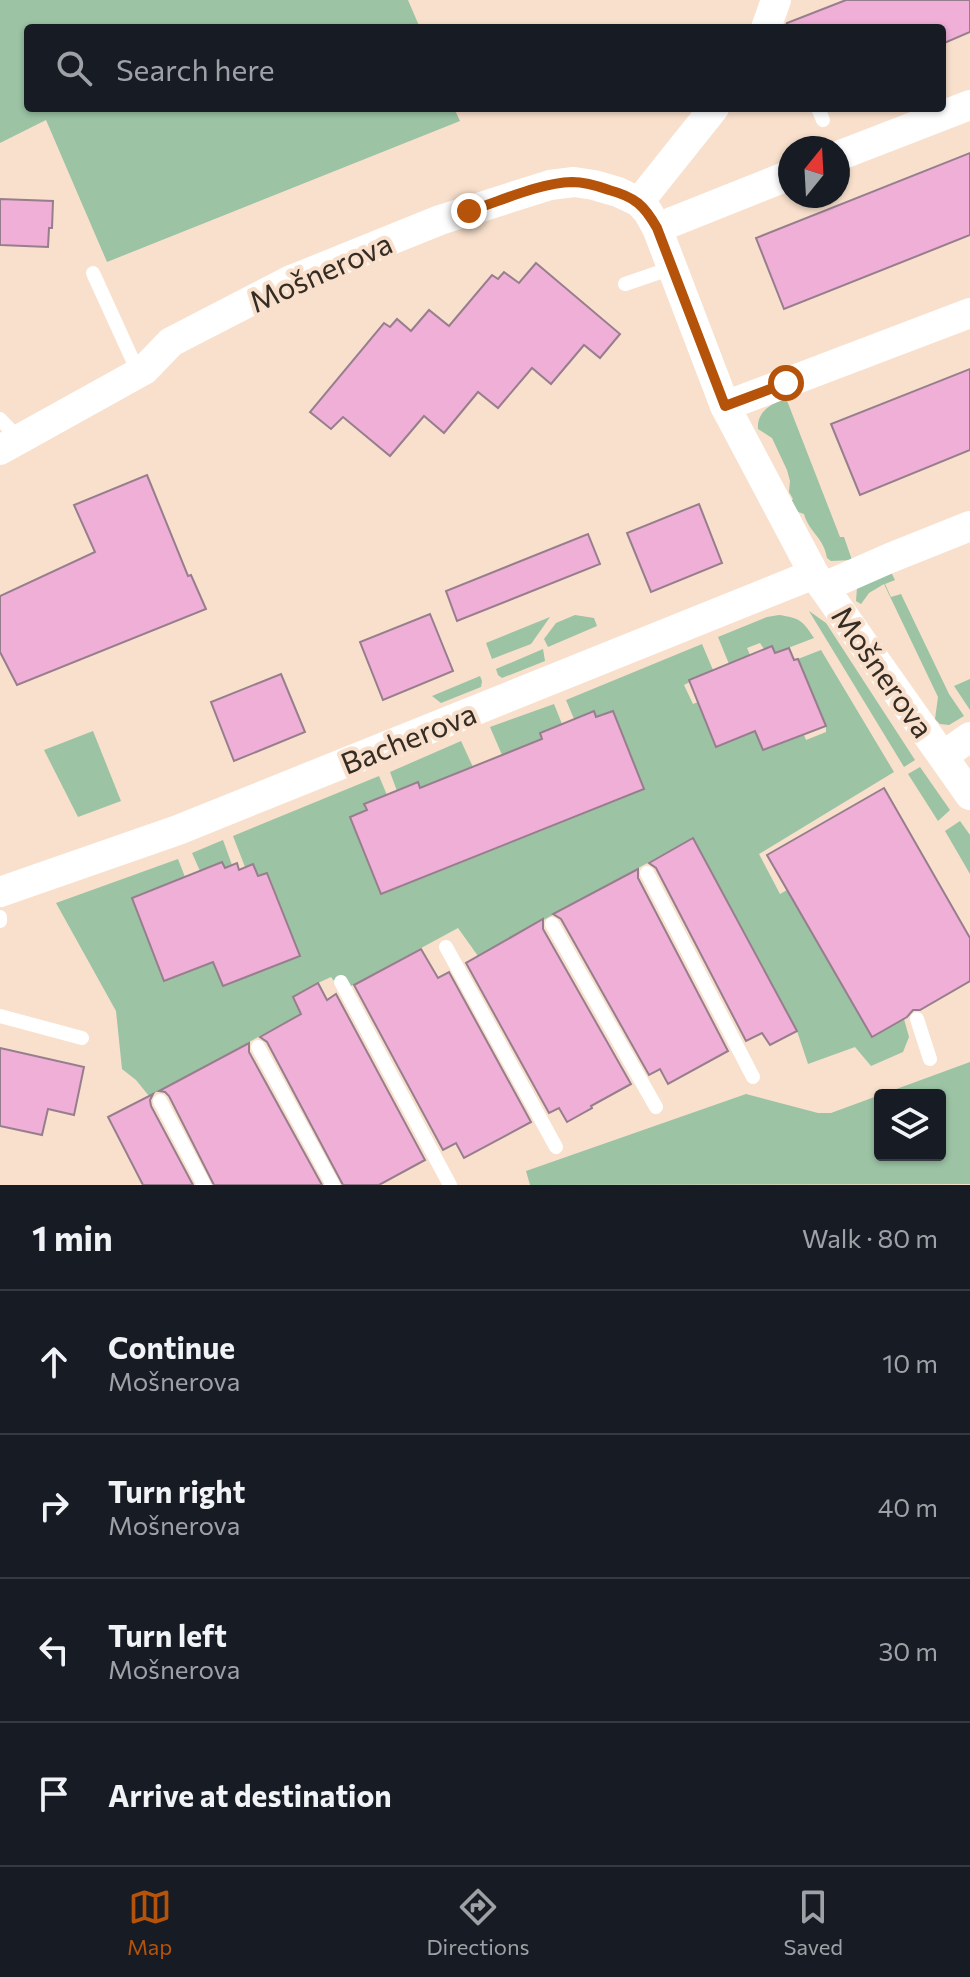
<!DOCTYPE html>
<meta charset="utf-8">
<style>
:root{--surface:#171b24;--page:#20242c;--text:#f1f3f6;--muted:#9ea1a6;--line:#363941;--accent:#b45309}
body{margin:0;font-family:Commissioner,sans-serif;background:var(--page);color:var(--text)}
.controls{position:absolute;right:24px;bottom:24px;display:grid;overflow:hidden;border-radius:8px;box-shadow:0 2px 6px #0004}
.controls button{width:72px;height:72px;display:grid;place-items:center;padding:0;border:0;border-bottom:2px solid var(--line);background:var(--surface);color:var(--text);font:40px sans-serif}
.compass{position:absolute;left:778px;top:136px;width:72px;height:72px;border-radius:50%;background:var(--surface);box-shadow:0 2px 6px #0004;rotate:18deg}
.stop{position:absolute;width:24px;height:24px;margin:-18px;border:6px solid #b45309;border-radius:50%;background:#fff}
.stop.end{background:#b45309;border-color:#fff;box-shadow:0 2px 8px #0008}
.list{margin:0;padding:0;list-style:none}
h2{display:flex;justify-content:space-between;align-items:center;height:104px;margin:0;padding:0 32px;font-size:34px}
h2 small{font-size:26px;font-weight:400;color:var(--muted)}
.list li{display:grid;grid-template-columns:52px 1fr auto;gap:24px;align-items:center;box-sizing:border-box;height:144px;padding:0 32px;border-top:2px solid var(--line)}
.list b{display:block;font-size:30px;white-space:nowrap}
.list p{margin:0;font-size:26px;white-space:nowrap;color:var(--muted)}
.list em{font-size:26px;font-style:normal;color:var(--muted)}
.icon{flex:none;width:44px;height:44px;fill:none;stroke:currentColor;stroke-width:2;stroke-linecap:round;stroke-linejoin:round}
.map{position:relative;flex:none;width:970px;height:1185px;overflow:hidden}
.search{position:absolute;background:var(--surface);box-shadow:0 2px 6px #0004;left:24px;right:24px;top:24px;height:88px;display:flex;align-items:center;gap:20px;box-sizing:border-box;padding:0 28px;border-radius:8px;color:var(--muted);font-size:30px}
.sheet{height:680px;background:var(--surface)}
nav{display:flex;justify-content:space-around;align-items:center;box-sizing:border-box;height:112px;border-top:2px solid var(--line);background:var(--surface);font-size:22px;color:var(--muted)}
nav a{display:grid;justify-items:center;gap:4px}
nav .on{color:var(--accent)}
.map>svg:first-child{display:block}
.green{fill:#9bc3a4}
.building{fill:#efafd7;stroke:#977e8d;stroke-width:2}
.lines{fill:none;stroke-linecap:round;stroke-linejoin:round}
.service{stroke:#fff;stroke-width:14}
.minor{stroke:#fff;stroke-width:30}
.route{stroke:#b45309;stroke-width:10}
.labels{text-anchor:middle;dominant-baseline:central;stroke-width:8;stroke-linejoin:round;paint-order:stroke}
.street-label{font-size:30px;fill:#352c24;stroke:#f8e0cc}
</style>
<div class="map">
<svg width="970" height="1185" viewBox="0 0 970 1185">
<rect width="100%" height="100%" fill="#f8e0cc"/>
<g class="green">
<path d="M0 0H408L420 28H28V108H454L460 121 107 262 46 120 0 143Z"/>
<path d="M786 398 840 537H844L852 560 831 561 827 558C824 538 809 532 804 514L798 512 791 501 793 499 789 492 790 481 787 470 772 438 758 429C757 411 771 404 786 398Z"/>
<path d="M889 568 895 580 885 584 891 597 901 594 949 694 964 716 949 725 940 724 935 719 938 697 884 584 869 593 861 604 856 601 857 588Z"/>
<path d="M809 611 826 623 915 760 904 767Z"/>
<path d="M575 615 594 618 597 626 548 647 544 639 556 623Z"/>
<path d="M779 615C800 618 803 621 814 638L775 653 772 646 764 649 760 643 747 648 750 655 729 664 718 637 767 617Z"/>
<path d="M550 617 531 644 492 659 486 643Z"/>
<path d="M702 644 713 670 684 685 693 704 698 702 717 747 755 731 764 750 804 735 806 740 826 732V725L798 659 821 650 894 772 759 854 780 894 787 890 872 1037 904 1019 909 1037 903 1052 871 1066 855 1047 808 1064 797 1031 693 838 478 956 458 928 342 991 331 977 318 983 301 1014 149 1096 136 1080 122 1069 116 1011 56 903 178 859 185 877 132 899 164 981 213 962 224 986 300 956 268 873 258 876 245 867 233 836 379 776 387 795 364 804 382 894 644 789 613 711 596 717 594 712 574 719 566 700Z"/>
<path d="M543 649 545 661 502 678 498 675 496 669Z"/>
<path d="M480 676 482 681 481 687 441 703 432 696Z"/>
<path d="M970 679V710L954 686Z"/>
<path d="M554 704 562 724 542 739 502 755 490 727Z"/>
<path d="M93 731 121 801 78 817 44 750Z"/>
<path d="M461 741 473 767 420 788 418 782 397 791 390 772Z"/>
<path d="M920 767 950 810 938 821 908 774Z"/>
<path d="M960 821 970 835V874L945 831Z"/>
<path d="M223 840 232 865 225 868 200 871 192 853Z"/>
<path d="M970 1062V1184L530 1185 526 1171 746 1094 818 1113H831L880 1095V1155H940V1095H880Z"/>
</g>
<g class="building">
<path d="M846 0H970V32L942 44V28H785L787 23Z"/>
<path d="M970 153V235L784 309 756 238Z"/>
<path d="M0 199 53 201 52 228H49L48 247 0 245Z"/>
<path d="M536 263 620 334 600 358 584 345 551 384 532 368 498 408 478 392 444 433 424 416 390 456 343 417 331 429 310 412 384 323 390 327 397 319 411 331 429 310 449 326 492 275 498 279 504 272 519 283Z"/>
<path d="M970 369V450L860 495 831 424Z"/>
<path d="M147 475 188 576 191 575 206 609 17 685 0 652V596L95 552 74 505Z"/>
<path d="M699 504 722 563 651 592 627 533Z"/>
<path d="M588 534 600 564 457 621 446 591Z"/>
<path d="M430 614 453 671 383 700 360 642Z"/>
<path d="M772 646 775 653 789 648 794 660 798 659 826 726 763 750 755 731 716 747 689 680Z"/>
<path d="M281 674 305 732 234 761 211 702Z"/>
<path d="M594 711 596 717 613 711 644 789 381 894 350 817 367 810 364 804 418 782 420 788 542 739 540 733Z"/>
<path d="M884 788 970 938V981L920 1010H913L907 1017 872 1037 767 855Z"/>
<path d="M693 838 797 1031 770 1045 762 1033 746 1041 656 868 649 863Z"/>
<path d="M222 862 225 868 237 863 239 870 253 864 258 876 267 873 300 956 223 986 213 962 164 981 132 898Z"/>
<path d="M638 869V878L728 1051 668 1084 660 1069 649 1075 561 919 553 914Z"/>
<path d="M543 919V929L631 1084 591 1106 592 1108 567 1122 559 1108 549 1113 466 963Z"/>
<path d="M421 949 438 978 449 972 531 1122 464 1158 456 1143 443 1150 354 985Z"/>
<path d="M318 983 327 1000 336 994 425 1160 379 1185H343L267 1042 260 1037 301 1014 293 997Z"/>
<path d="M249 1043V1052L322 1185H214L169 1096 165 1092 159 1091Z"/>
<path d="M0 1048 84 1067 74 1115 48 1109 42 1135 0 1126Z"/>
<path d="M153 1094 150 1100 151 1106 193 1185H143L108 1117Z"/>
</g>
<g class="lines">
<g class="service">
<path d="M818 108 823 120"/>
<path d="M93 273 139 374"/>
<path d="M625 284 672 268"/>
<path d="M0 419 19 439"/>
<path d="M647 873 753 1077"/>
<path d="M0 917V921"/>
<path d="M552 924 656 1107"/>
<path d="M446 947 556 1147"/>
<path d="M341 982 450 1185"/>
<path d="M0 1016 82 1038"/>
<path d="M917 1019 930 1059"/>
<path d="M258 1047 333 1185"/>
<path d="M160 1101 204 1185"/>
</g>
<g class="minor">
<path d="M766 28 776 0"/>
<path d="M838 156 970 105"/>
<path d="M639 202 714 108"/>
<path d="M657 228 790 175"/>
<path d="M725 406 970 313"/>
<path d="M0 450 144 370 171 342 289 281 440 220 550 185 574 182 594 185 618 192 639 202 648 212 657 228 725 406 814 574 970 795"/>
<path d="M824 587 890 558 970 526"/>
<path d="M943 756 970 737"/>
<path d="M0 892 178 830 814 574"/>
</g>
</g>
<g class="lines">
<path class="route" d="M469 211C501 201 539 183 572 182 585 182 598 186 609 190 635 197 644 205 657 228L725 406 786 383"/>
</g>
<g class="labels">
<g class="street-label">
<text transform="translate(320 271) rotate(-24)">Mošnerova</text>
<text transform="translate(884 671) rotate(55)">Mošnerova</text>
<text transform="translate(408 737) rotate(-22)">Bacherova</text>
</g>
</g>
</svg>
<div class="controls">
<button><svg class="icon" aria-label="layers" viewBox="0 0 24 24"><path d="M12 4l9 5-9 5-9-5zM3 14l9 5 9-5"/></svg></button>
</div>
<svg class="compass" viewBox="-18 -18 36 36"><path d="M0-13l5 13h-10z" fill="#e53935"/><path d="M0 13l5-13h-10z" fill="#9ea1a6"/></svg>
<div class="stop" style="left:786px;top:383px"></div>
<div class="stop end" style="left:469px;top:211px"></div>
<div class="search"><svg class="icon" aria-label="search" viewBox="0 0 24 24"><circle cx="10" cy="10" r="6"/><path d="M15 15l6 6"/></svg>Search here</div>
</div>
<section class="sheet">
<h2>1 min<small>Walk · 80 m</small></h2>
<ul class="list">
<li><svg class="icon" aria-label="ahead" viewBox="0 0 24 24"><path d="M12 20V5M6 11l6-6 6 6"/></svg><div><b>Continue</b><p>Mošnerova</p></div><em>10 m</em></li>
<li><svg class="icon" aria-label="right" viewBox="0 0 24 24"><path d="M7 20v-9h11M14 6l5 5-5 5"/></svg><div><b>Turn right</b><p>Mošnerova</p></div><em>40 m</em></li>
<li><svg class="icon" aria-label="left" viewBox="0 0 24 24"><path d="M17 20v-9H6M10 6l-5 5 5 5"/></svg><div><b>Turn left</b><p>Mošnerova</p></div><em>30 m</em></li>
<li><svg class="icon" aria-label="arrive" viewBox="0 0 24 24"><path d="M6 21V4h12l-3 4 3 4H6"/></svg><div><b>Arrive at destination</b></div></li>
</ul>
</section>
<nav>
<a class="on"><svg class="icon" aria-label="map" viewBox="0 0 24 24"><path d="M3 6l6-2 6 2 6-2v14l-6 2-6-2-6 2zM9 4v14M15 6v14"/></svg>Map</a>
<a><svg class="icon" aria-label="directions" viewBox="0 0 24 24"><path d="M12 3l9 9-9 9-9-9zM9 14v-3h6M13 9l2 2-2 2"/></svg>Directions</a>
<a><svg class="icon" aria-label="saved" viewBox="0 0 24 24"><path d="M7 4h10v16l-5-4-5 4z"/></svg>Saved</a>
</nav>
